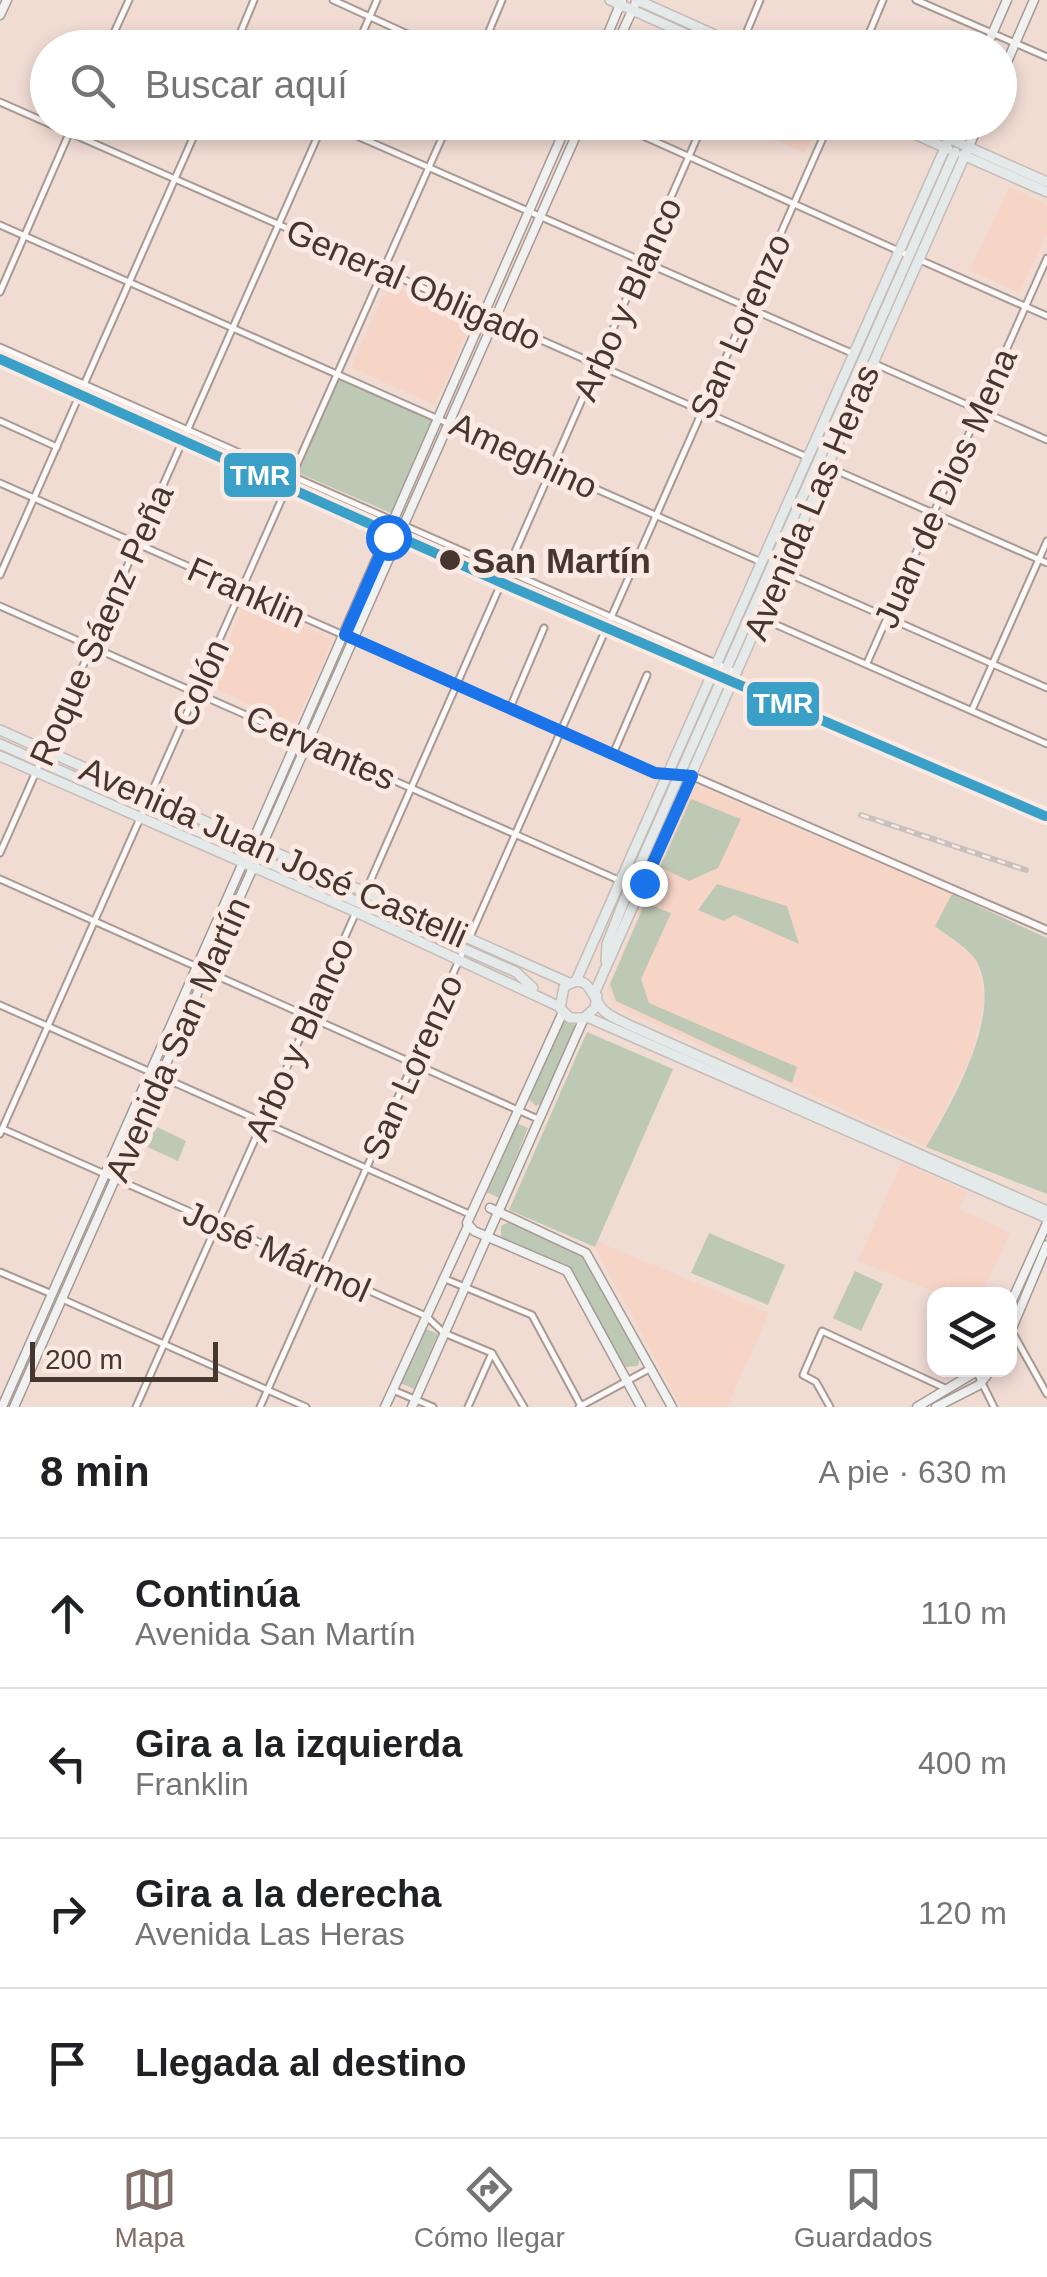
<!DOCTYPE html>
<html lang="es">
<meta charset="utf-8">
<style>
:root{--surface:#fff;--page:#f6f6f6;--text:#202124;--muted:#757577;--line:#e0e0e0;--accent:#817069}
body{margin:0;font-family:Helvetica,sans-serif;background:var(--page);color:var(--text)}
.controls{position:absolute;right:30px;bottom:30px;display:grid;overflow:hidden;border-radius:20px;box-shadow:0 5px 15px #0003}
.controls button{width:90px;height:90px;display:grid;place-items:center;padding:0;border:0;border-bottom:2px solid var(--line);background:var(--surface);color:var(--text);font:50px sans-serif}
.scale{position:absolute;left:30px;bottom:25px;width:188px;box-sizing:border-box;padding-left:10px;border:5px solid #453630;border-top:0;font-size:28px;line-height:35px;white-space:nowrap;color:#453630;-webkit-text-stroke:8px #faeae3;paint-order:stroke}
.stop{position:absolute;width:30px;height:30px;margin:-22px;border:8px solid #1a73e8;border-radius:50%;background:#fff}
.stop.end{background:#1a73e8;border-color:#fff;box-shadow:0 2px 10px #0008}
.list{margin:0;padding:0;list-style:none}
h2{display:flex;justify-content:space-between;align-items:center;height:130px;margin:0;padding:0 40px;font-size:42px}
h2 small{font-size:32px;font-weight:400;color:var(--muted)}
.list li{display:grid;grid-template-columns:65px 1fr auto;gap:30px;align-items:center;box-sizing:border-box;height:150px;padding:0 40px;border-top:2px solid var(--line)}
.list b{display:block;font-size:38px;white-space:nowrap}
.list p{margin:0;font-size:32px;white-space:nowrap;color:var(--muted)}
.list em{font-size:32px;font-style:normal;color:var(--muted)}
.icon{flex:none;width:55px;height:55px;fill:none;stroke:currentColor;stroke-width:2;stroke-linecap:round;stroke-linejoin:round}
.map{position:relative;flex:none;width:1047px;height:1407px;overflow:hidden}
.search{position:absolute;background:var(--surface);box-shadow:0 5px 15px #0003;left:30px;right:30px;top:30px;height:110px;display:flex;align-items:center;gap:25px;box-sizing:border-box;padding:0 35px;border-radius:55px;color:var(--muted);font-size:38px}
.sheet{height:730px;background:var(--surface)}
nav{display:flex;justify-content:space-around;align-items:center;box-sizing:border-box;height:140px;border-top:2px solid var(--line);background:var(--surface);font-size:28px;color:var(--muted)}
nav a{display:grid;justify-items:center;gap:5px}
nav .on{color:var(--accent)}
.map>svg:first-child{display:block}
.built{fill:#f6d4c6}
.green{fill:#bdc9b5}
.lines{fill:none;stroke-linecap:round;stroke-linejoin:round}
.minor-casing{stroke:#a89993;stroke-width:9}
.tertiary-casing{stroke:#a89993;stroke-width:10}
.secondary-casing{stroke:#a89993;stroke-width:11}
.primary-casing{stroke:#c7bbb7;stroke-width:12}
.minor{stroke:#fdfaf9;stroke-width:5}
.tertiary{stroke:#fdfaf9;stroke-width:6}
.secondary{stroke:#f0f1f1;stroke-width:8}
.primary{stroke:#e4eae9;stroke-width:9}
.rail-casing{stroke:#c6c1bf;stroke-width:6}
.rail{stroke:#faeae3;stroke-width:2.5;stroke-dasharray:8;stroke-linecap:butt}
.rail-1-casing{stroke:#faeae3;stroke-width:18}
.rail-1{stroke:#3aa0c7;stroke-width:10}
.route{stroke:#1a73e8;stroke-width:12}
.stop-dot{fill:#453630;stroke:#faeae3;stroke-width:4}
.labels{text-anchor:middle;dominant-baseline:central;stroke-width:10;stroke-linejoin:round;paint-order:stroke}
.street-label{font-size:35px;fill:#453630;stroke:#faeae3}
.stop-label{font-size:35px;font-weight:bold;fill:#453630;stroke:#faeae3;text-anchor:start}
.line-badge{stroke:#faeae3;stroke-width:4}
.badge-label{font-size:28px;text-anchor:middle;font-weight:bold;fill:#fff}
</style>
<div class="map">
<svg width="1047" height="1407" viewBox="0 0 1047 1407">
<rect width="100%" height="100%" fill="#f1dcd4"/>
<g class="built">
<path d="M737 123H819L805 153Z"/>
<path d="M1009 187 1047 205V235L1019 293 970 270Z"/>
<path d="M389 284 472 321 435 405 351 367Z"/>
<path d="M250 603 333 640 296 722 290 723 208 685 244 605Z"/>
<path d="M698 786 952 894 935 926 977 961 985 1000 970 1060 926 1147 613 1005 607 989 693 788Z"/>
<path d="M902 1162 967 1192 959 1209 1010 1233 981 1294H940L858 1261Z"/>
<path d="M598 1242 769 1313 727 1407H681L595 1247Z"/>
</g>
<g class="green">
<path d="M0 353 74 383 70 393 0 363Z"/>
<path d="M341 379 433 419 391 513 296 472 335 381Z"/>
<path d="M92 391 180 429 178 442 87 402Z"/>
<path d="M188 437 283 476 281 488 186 444Z"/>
<path d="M296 480 387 521 383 531 290 491Z"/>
<path d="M411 530 499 572 497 583 401 540Z"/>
<path d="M515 578 599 615 596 627 504 587 508 579Z"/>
<path d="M611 623H616L704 662 699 672 610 633Z"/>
<path d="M691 799 741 819 718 868 689 881 660 867Z"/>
<path d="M717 884 787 906 799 944 734 915 724 921 698 910Z"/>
<path d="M952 894 1047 938V1194L926 1147C952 1102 1004 1014 977 962 970 949 947 936 935 926Z"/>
<path d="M645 903 671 913 641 979 649 1003 797 1067 792 1083 616 1001 610 984Z"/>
<path d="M561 1018 577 1026 542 1103 536 1106 526 1097Z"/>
<path d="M587 1032 673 1069 595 1247 509 1210Z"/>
<path d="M516 1123 528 1128 499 1198 486 1192Z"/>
<path d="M153 1125 186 1141 178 1161 143 1145Z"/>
<path d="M509 1222 586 1259 640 1356 638 1366 624 1367 570 1269 501 1237V1226Z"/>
<path d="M709 1233 785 1265 768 1305 691 1273Z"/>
<path d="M855 1271 883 1284 861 1331 833 1318Z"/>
<path d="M424 1328 438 1334 414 1389 400 1383Z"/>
</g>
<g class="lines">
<defs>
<g id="minor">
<path d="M333 0 438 48"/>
<path d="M916 0 1047 57"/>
<path d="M107 48 129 0"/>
<path d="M234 48 254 0"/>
<path d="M356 48 377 0"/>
<path d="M482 48 502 0"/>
<path d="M740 48 760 0"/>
<path d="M863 48 883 0"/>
<path d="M0 102 807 457"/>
<path d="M325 122 854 354"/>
<path d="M612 122 910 256"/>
<path d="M0 225 761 562"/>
<path d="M920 260 1047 316"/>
<path d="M0 292 74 122"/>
<path d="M0 347 738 673"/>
<path d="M873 363 1047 440"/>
<path d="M0 421 57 447"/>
<path d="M826 466 1047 563"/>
<path d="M0 483 655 773 680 776"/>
<path d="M771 566 1047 688"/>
<path d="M0 575 200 122"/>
<path d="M0 606 641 890"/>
<path d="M761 618 1047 744"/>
<path d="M867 663 1047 258"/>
<path d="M510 708 544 628"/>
<path d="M972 710 1047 541"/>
<path d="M613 754 647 675"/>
<path d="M0 853 324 122"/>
<path d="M0 879 538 1119"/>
<path d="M365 893 704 122"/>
<path d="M469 939 830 122"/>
<path d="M0 1005 467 1213"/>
<path d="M3 1129 426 1316 444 1333 492 1353 524 1407"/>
<path d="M0 1134 449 122"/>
<path d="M0 1272 52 1294"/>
<path d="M443 1278 532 1315 581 1406"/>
<path d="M62 1299 306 1407"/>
<path d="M1010 1328 1047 1394"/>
<path d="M977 1373 994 1407"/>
<path d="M393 1390 433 1407"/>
<path d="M136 1407 356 912"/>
<path d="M260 1407 464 949"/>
<path d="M468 1407 492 1353"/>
<path d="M579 1407 651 1368"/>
<path d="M830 1407 816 1382 803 1375 822 1331 945 1388"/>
</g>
<path id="tertiary" d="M692 776 1047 930"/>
<g id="secondary">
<path d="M0 15 7 0"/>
<path d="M602 48 622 0"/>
<path d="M615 48 637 0"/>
<path d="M986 48 1007 0"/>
<path d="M1000 78 1034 0"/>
<path d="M949 139 954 122"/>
<path d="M969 146 980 122"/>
<path d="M251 845 568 122"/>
<path d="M260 850 582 122"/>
<path d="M563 1012 467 1223 474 1231 567 1271 641 1407"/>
<path d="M490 1208 586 1253 672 1407"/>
<path d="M1010 1305 1047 1223"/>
<path d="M1010 1333 1047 1245"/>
<path d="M2 1407 245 858"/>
<path d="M14 1407 255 863"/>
<path d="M385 1407 468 1226"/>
<path d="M412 1407 584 1018"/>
<path d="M917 1407 979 1370"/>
<path d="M936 1407 979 1385 991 1370"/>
</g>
<g id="primary">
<path d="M610 0 717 48"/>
<path d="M637 0 744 48"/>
<path d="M888 122 948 149"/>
<path d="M912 122 1047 182"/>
<path d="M963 155 1047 192"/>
<path d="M0 730 569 983"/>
<path d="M0 744 516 972 533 988"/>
<path d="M0 756 356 912 558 1006"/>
<path d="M606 961 607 944 628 891 955 152"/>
<path d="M576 981 949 139"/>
<path d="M595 992 969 146"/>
<path d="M597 996 595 1008 584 1018H570L560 1008 564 987C586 972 590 990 600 1006 606 1016 620 1020 629 1025L1047 1211"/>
<path d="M587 1017 1047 1218"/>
</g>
</defs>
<use href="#minor" class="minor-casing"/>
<use href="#tertiary" class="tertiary-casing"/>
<use href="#secondary" class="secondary-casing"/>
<use href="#primary" class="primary-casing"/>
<use href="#minor" class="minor"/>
<use href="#tertiary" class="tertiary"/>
<use href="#secondary" class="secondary"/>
<use href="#primary" class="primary"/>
<defs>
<g id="rail">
<path d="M861 815 1026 870"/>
<path d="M1045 816H1047"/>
</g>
</defs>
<use href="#rail" class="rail-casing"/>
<use href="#rail" class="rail"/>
<defs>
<path id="rail-1" d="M0 359 509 586 1045 816"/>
</defs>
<use href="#rail-1" class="rail-1-casing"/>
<use href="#rail-1" class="rail-1"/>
</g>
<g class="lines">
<path class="route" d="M388 537 345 635 655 773 692 776 644 883"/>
</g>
<circle class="stop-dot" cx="450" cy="560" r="12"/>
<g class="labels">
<g class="street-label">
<text transform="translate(414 284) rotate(24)">General Obligado</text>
<text transform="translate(627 299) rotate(-66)">Arbo y Blanco</text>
<text transform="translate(740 326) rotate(-66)">San Lorenzo</text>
<text transform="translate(524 455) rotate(25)">Ameghino</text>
<text transform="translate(945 488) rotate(-66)">Juan de Dios Mena</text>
<text transform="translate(811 502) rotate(-67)">Avenida Las Heras</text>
<text transform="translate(247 592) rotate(24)">Franklin</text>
<text transform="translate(101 625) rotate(-66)">Roque Sáenz Peña</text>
<text transform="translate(200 683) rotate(-66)">Colón</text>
<text transform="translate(321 747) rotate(24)">Cervantes</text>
<text transform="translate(274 852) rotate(24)">Avenida Juan José Castelli</text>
<text transform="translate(177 1039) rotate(-66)">Avenida San Martín</text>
<text transform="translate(299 1039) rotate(-66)">Arbo y Blanco</text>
<text transform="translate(412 1067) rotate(-66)">San Lorenzo</text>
<text transform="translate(277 1251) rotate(24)">José Mármol</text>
</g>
<g class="stop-label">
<text x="472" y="560">San Martín</text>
</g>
</g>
<g class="line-badge">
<rect x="222" y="451" width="76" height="48" rx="10" fill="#3aa0c7"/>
<rect x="745" y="680" width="76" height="48" rx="10" fill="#3aa0c7"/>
</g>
<g class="badge-label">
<text x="260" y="485">TMR</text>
<text x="783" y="713">TMR</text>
</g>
</svg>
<div class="controls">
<button><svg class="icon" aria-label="layers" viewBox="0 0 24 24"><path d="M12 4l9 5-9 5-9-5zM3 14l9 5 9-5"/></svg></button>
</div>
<div class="scale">200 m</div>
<div class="stop" style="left:388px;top:537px"></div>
<div class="stop end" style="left:644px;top:883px"></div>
<div class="search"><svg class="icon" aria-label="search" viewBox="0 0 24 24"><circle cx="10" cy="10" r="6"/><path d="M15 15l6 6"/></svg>Buscar aquí</div>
</div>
<section class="sheet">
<h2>8 min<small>A pie · 630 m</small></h2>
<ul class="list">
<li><svg class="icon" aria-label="ahead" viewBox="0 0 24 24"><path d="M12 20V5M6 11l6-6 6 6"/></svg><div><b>Continúa</b><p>Avenida San Martín</p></div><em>110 m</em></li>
<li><svg class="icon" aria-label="left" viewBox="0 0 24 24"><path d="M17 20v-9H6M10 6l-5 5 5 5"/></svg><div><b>Gira a la izquierda</b><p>Franklin</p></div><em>400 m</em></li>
<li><svg class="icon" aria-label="right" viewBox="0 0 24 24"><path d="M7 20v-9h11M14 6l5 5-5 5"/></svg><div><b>Gira a la derecha</b><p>Avenida Las Heras</p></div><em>120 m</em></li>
<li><svg class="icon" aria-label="arrive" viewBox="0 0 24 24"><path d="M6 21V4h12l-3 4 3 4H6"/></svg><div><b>Llegada al destino</b></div></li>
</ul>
</section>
<nav>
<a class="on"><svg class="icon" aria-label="map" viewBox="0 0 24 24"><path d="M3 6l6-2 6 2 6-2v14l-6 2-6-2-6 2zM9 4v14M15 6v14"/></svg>Mapa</a>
<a><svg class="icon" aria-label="directions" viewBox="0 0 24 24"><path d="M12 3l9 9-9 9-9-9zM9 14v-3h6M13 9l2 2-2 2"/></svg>Cómo llegar</a>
<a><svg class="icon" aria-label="saved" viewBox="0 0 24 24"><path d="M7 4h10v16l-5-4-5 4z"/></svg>Guardados</a>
</nav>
